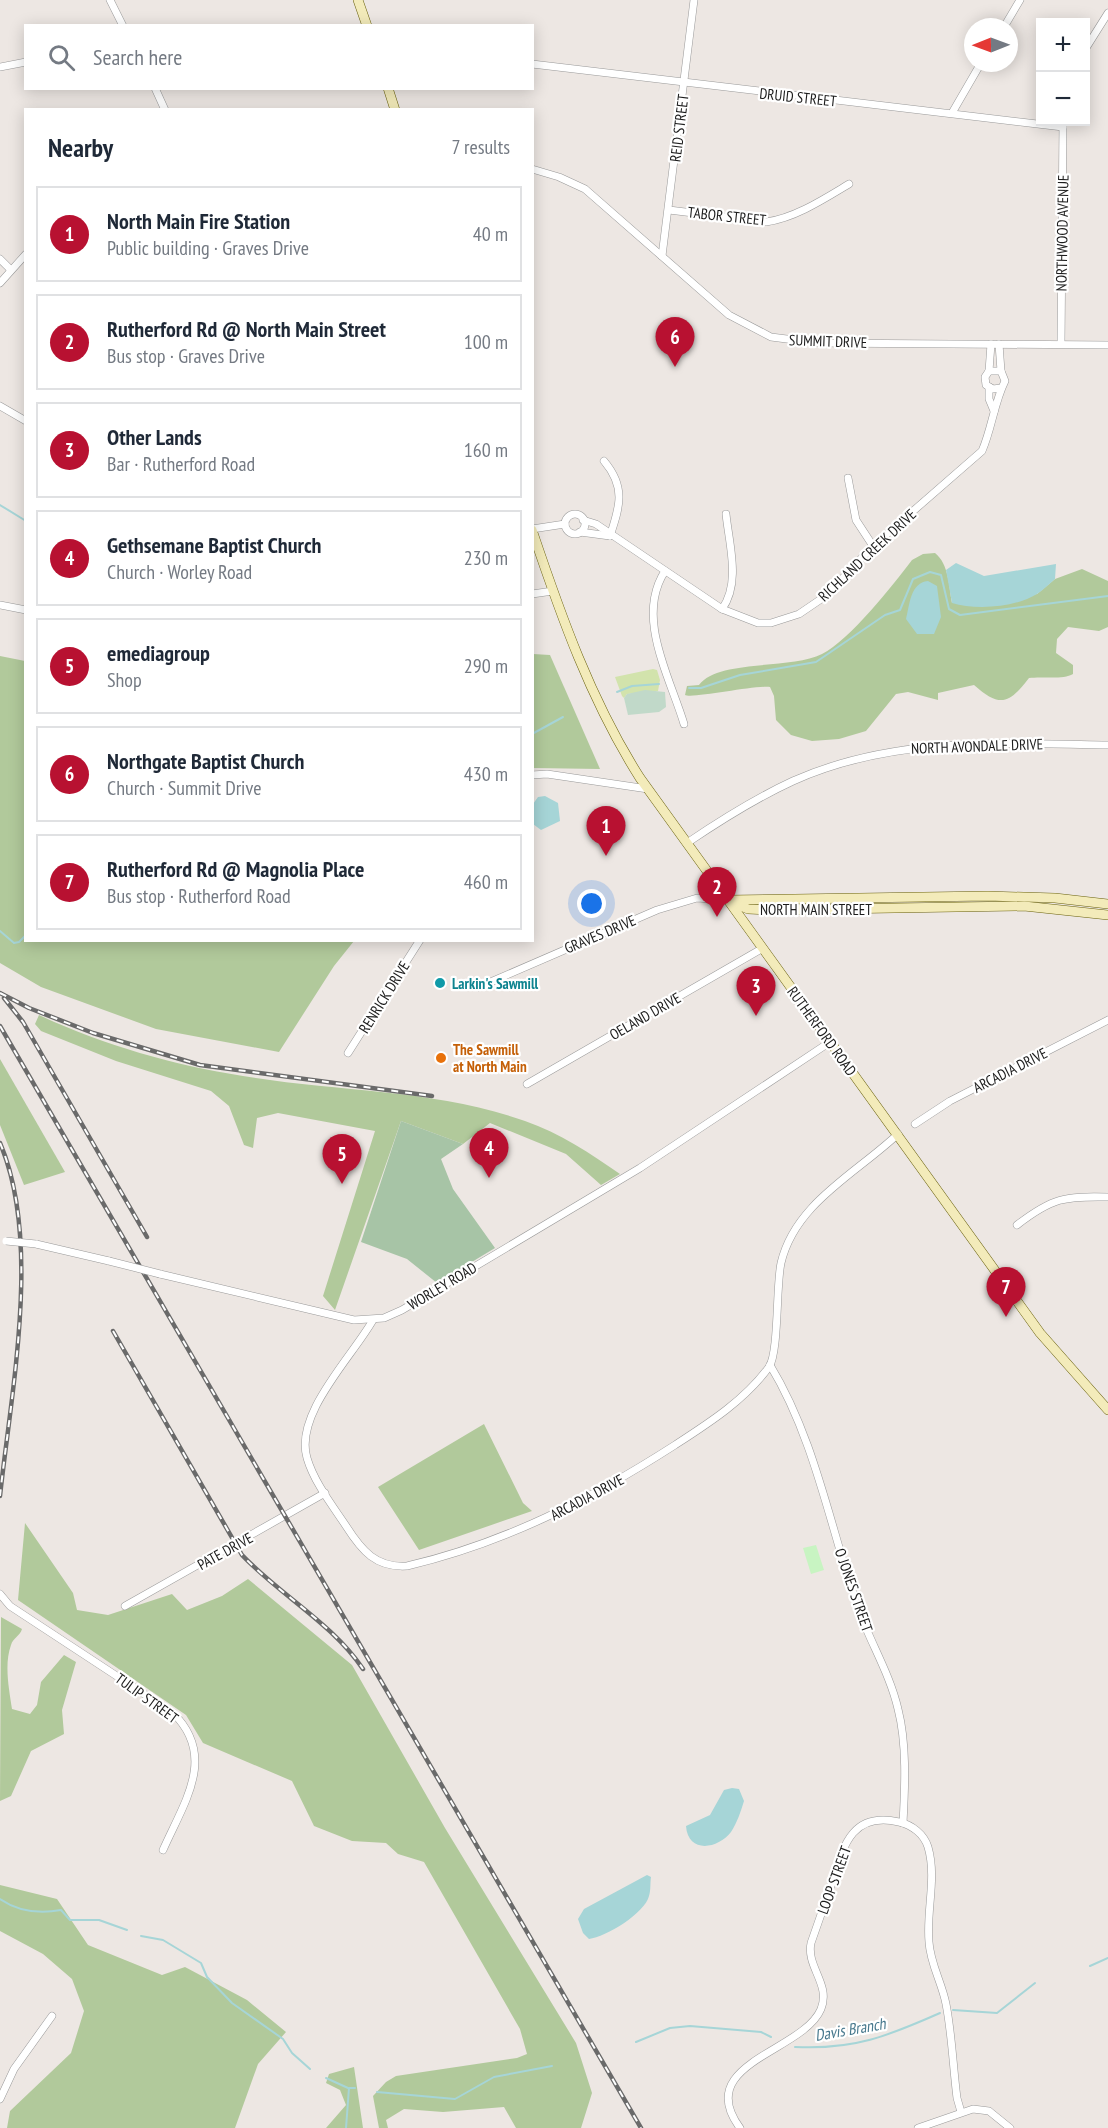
<!DOCTYPE html>
<meta charset="utf-8">
<style>
:root{--surface:#fff;--page:#f6f6f7;--text:#1f2937;--muted:#747a83;--line:#e0e1e3;--accent:#b81131}
body{margin:0;font-family:"PT Sans Narrow",sans-serif;background:var(--page);color:var(--text)}
.controls{position:absolute;right:18px;top:18px;display:grid;overflow:hidden;border-radius:0px;box-shadow:0 3px 15px #0003}
.controls button{width:54px;height:54px;display:grid;place-items:center;padding:0;border:0;border-bottom:2px solid var(--line);background:var(--surface);color:var(--text);font:30px sans-serif}
.compass{position:absolute;left:964px;top:18px;width:54px;height:54px;border-radius:50%;background:var(--surface);box-shadow:0 3px 15px #0003;rotate:269deg}
.you{position:absolute;left:592px;top:904px;width:21px;height:21px;margin:-15px;border:4px solid #fff;border-radius:50%;background:#1a73e8;box-shadow:0 0 0 9px #1a73e833}
.badge{display:grid;place-items:center;width:39px;height:39px;border-radius:50%;background:var(--accent);color:#fff;font-size:20px;font-weight:700}
.pin{position:absolute;translate:-50% -50px;filter:drop-shadow(0 2px 3px #0008)}
.pin::after{content:'';position:absolute;top:32px;width:21px;height:18px;background:inherit;clip-path:polygon(0 0,100% 0,50% 100%)}
.list{margin:0;padding:0;list-style:none}
h2{display:flex;justify-content:space-between;align-items:center;height:78px;margin:0;padding:0 24px;font-size:26px}
h2 small{font-size:20px;font-weight:400;color:var(--muted)}
.list li{display:grid;grid-template-columns:39px 1fr auto;gap:18px;align-items:center;box-sizing:border-box;height:96px;margin:0 12px 12px;padding:0 12px;border:2px solid var(--line);border-radius:0px}
.list b{display:block;font-size:22px;white-space:nowrap}
.list p{margin:0;font-size:20px;white-space:nowrap;color:var(--muted)}
.list em{font-size:20px;font-style:normal;color:var(--muted)}
.icon{flex:none;width:33px;height:33px;fill:none;stroke:currentColor;stroke-width:2;stroke-linecap:round;stroke-linejoin:round}
.map{position:relative;flex:none;width:1108px;height:2128px;overflow:hidden}
.search{position:absolute;background:var(--surface);box-shadow:0 3px 15px #0003;left:24px;top:24px;width:510px;height:66px;display:flex;align-items:center;gap:15px;box-sizing:border-box;padding:0 21px;border-radius:0px;color:var(--muted);font-size:22px}
.panel{position:absolute;background:var(--surface);box-shadow:0 3px 15px #0003;left:24px;top:108px;width:510px;height:834px;border-radius:0px}
.map>svg:first-child{display:block}
.grass{fill:#d2e3ac}
.forest{fill:#b1c99b}
.wetland{fill:#c1d9c9}
.cemetery{fill:#a7c4a6}
.park{fill:#c8f4c2}
.water{fill:#a6d5d7}
.lines{fill:none;stroke-linecap:round;stroke-linejoin:round}
.stream{stroke:#a6d5d7;stroke-width:2}
.street-casing{stroke:#999;stroke-width:8}
.secondary-casing{stroke:#69610e;stroke-width:10}
.street{stroke:#fff;stroke-width:7}
.secondary{stroke:#f3ebba;stroke-width:9}
.rail-casing{stroke:#6a6a6a;stroke-width:4.5}
.rail{stroke:#fff;stroke-width:2;stroke-dasharray:7;stroke-linecap:butt}
.street-bridge-casing{stroke:#999;stroke-width:8;stroke-linecap:butt}
.street-bridge{stroke:#fff;stroke-width:7}
.culture-dot{fill:#0f9aa8;stroke:#fff;stroke-width:2}
.food-dot{fill:#e8710a;stroke:#fff;stroke-width:2}
.labels{text-anchor:middle;dominant-baseline:central;stroke-width:4.5;stroke-linejoin:round;paint-order:stroke}
.street-label{font-size:15px;fill:#1c1c1c;stroke:#fff}
.culture-label{font-size:15px;font-weight:bold;fill:#0d838f;stroke:#fff;text-anchor:start}
.food-label{font-size:15px;font-weight:bold;fill:#c56008;stroke:#fff;text-anchor:start}
.water-label{font-size:16px;font-style:italic;fill:#47788d;stroke:#fff}
</style>
<div class="map">
<svg width="1108" height="2128" viewBox="0 0 1108 2128">
<rect width="100%" height="100%" fill="#ede7e3"/>
<path class="grass" d="M653 669 657 670 660 680 658 691 627 694 624 698 622 696 615 677Z"/>
<g class="forest">
<path d="M935 553C949 564 949 587 952 603L1037 594 1055 579 1082 569 1108 581V627L1099 631 1068 627 1057 639 1056 653 1073 665V674C1063 680 1042 676 1029 678 1009 704 1000 708 974 685L938 693V700L908 692 896 694 866 731 839 739 812 741 791 735 776 720 774 696 770 687C755 685 692 699 685 695L687 686 699 685C718 659 790 670 822 654 850 640 892 586 912 560L923 554Z"/>
<path d="M533 654 550 655 600 769 533 768Z"/>
<path d="M0 656 25 661 26 940 354 941 334 966 279 1052 156 1029 41 987 0 963Z"/>
<path d="M39 1015C103 1045 173 1065 243 1076 337 1092 435 1089 525 1121 560 1133 591 1154 620 1174L601 1185 566 1154 490 1123 463 1144 401 1121 335 1310 323 1296 375 1131 278 1113 257 1118 253 1148 244 1145 229 1106 211 1091 116 1061 41 1031 35 1024Z"/>
<path d="M0 1059 65 1172 24 1185 0 1125Z"/>
<path d="M484 1424 523 1503 532 1511 419 1550 378 1487Z"/>
<path d="M25 1523 73 1593 77 1610 108 1615 172 1594 187 1610 222 1596 248 1579 352 1665 445 1828 576 2043 592 2093 581 2128H516L504 2107 443 2112 404 2109 386 2120 388 2128H379L373 2096 386 2082 396 2076 517 2058 527 2054 520 2029 424 1862 398 1854 386 1843 352 1841 314 1826 292 1781 203 1743 186 1715 18 1600Z"/>
<path d="M1 1617 22 1629C20 1636 13 1638 11 1645 4 1664 9 1689 12 1709L30 1714 37 1705 41 1682 64 1655 76 1662 62 1710 64 1734 31 1751 11 1796 0 1801Z"/>
<path d="M0 1885 57 1899 88 1945 162 1975 185 1967 247 2000 286 2032 258 2064 235 2128H7L10 2111 71 2053 84 2011 72 1979 43 1954 0 1931Z"/>
<path d="M354 2067 363 2128H326L346 2105 340 2090 326 2083 329 2074Z"/>
</g>
<path class="wetland" d="M645 690 665 692 666 707 659 712 628 715 624 698 627 694Z"/>
<path class="cemetery" d="M401 1121 463 1144 441 1159 453 1189 495 1248 437 1283 407 1259 361 1242Z"/>
<path class="park" d="M816 1545 824 1570 811 1574 803 1548Z"/>
<g class="water">
<path d="M956 563 984 576 1056 564 1055 579C1049 584 1043 590 1037 594 1014 608 975 610 952 603L946 570Z"/>
<path d="M928 581 937 586 941 617 934 634H917L906 619C910 604 910 583 928 581Z"/>
<path d="M545 796 558 803 560 821 541 830 533 824V804L538 797Z"/>
<path d="M732 1788 739 1789 744 1801C741 1811 737 1823 731 1832 718 1849 688 1854 686 1826L710 1815 724 1790Z"/>
<path d="M647 1875 651 1877C650 1883 651 1890 649 1896 645 1913 606 1937 589 1939L583 1933 578 1919 584 1909Z"/>
</g>
<g class="lines">
<g class="stream">
<path d="M0 505 26 521"/>
<path d="M689 688H701L740 675 816 662 885 615 900 610 913 579 930 572 941 575 949 609 960 615 1108 596"/>
<path d="M617 692 632 686 659 684"/>
<path d="M532 734 563 717"/>
<path d="M0 931 14 943 19 942 26 935"/>
<path d="M200 940H203"/>
<path d="M0 1899C19 1912 39 1914 61 1910L70 1920H99L127 1930"/>
<path d="M141 1936 163 1940 201 1963 207 1977 232 2003 283 2039 292 2053 310 2069"/>
<path d="M1090 1966 1108 1958"/>
<path d="M953 2010 997 2013 1035 1983"/>
<path d="M636 2042 670 2028 690 2026 761 2032 771 2037"/>
<path d="M795 2047C854 2050 888 2036 940 2013"/>
<path d="M326 2078 348 2088"/>
<path d="M377 2092 455 2099 494 2077 552 2066"/>
<path d="M346 2128 349 2088H355"/>
</g>
<defs>
<g id="street">
<path d="M110 0 123 26"/>
<path d="M1004 27 1020 0"/>
<path d="M1086 48 1108 13"/>
<path d="M532 64 1063 127"/>
<path d="M0 67 26 62"/>
<path d="M155 88 165 110"/>
<path d="M952 113 981 63"/>
<path d="M532 169 559 177 585 189 729 315 771 337 818 343 1108 345"/>
<path d="M669 210 766 222C795 218 824 199 849 184"/>
<path d="M662 256 694 0"/>
<path d="M0 259 10 269"/>
<path d="M0 283 26 254"/>
<path d="M999 344 1001 371"/>
<path d="M1061 344 1063 122"/>
<path d="M989 371 991 344"/>
<path d="M989 387V399L994 411"/>
<path d="M0 406 26 421"/>
<path d="M604 461C626 487 620 506 610 536"/>
<path d="M848 478 856 520 873 546"/>
<circle cx="575" cy="524" r="10"/>
<path d="M583 520 596 524 722 609 758 623H771L799 614 827 595 873 546 982 451C992 428 994 403 1005 381L1001 371H989L985 377 986 385 993 389 1001 388"/>
<path d="M532 529 565 524"/>
<path d="M580 532 610 536"/>
<path d="M665 571C635 617 670 677 684 724"/>
<path d="M532 594 553 591"/>
<path d="M0 605 26 610"/>
<path d="M722 609C741 583 729 544 726 514"/>
<path d="M532 775 547 774 648 789"/>
<path d="M687 843C721 820 756 798 793 781 893 736 1002 743 1108 745"/>
<path d="M479 987 657 910 697 898 727 900"/>
<path d="M348 1053 420 940"/>
<path d="M527 1084 763 948"/>
<path d="M915 1124 950 1101 1108 1020"/>
<path d="M1017 1225C1052 1198 1064 1196 1108 1197"/>
<path d="M36 1244 109 1261"/>
<path d="M160 1274 354 1320 384 1318 402 1310 640 1168 830 1042"/>
<path d="M373 1320C352 1357 294 1414 307 1458 314 1482 332 1505 346 1526 362 1551 376 1568 407 1566 505 1543 591 1499 675 1445 709 1423 745 1400 769 1367 779 1352 776 1285 781 1263 795 1203 857 1173 898 1134"/>
<path d="M770 1365C815 1439 830 1527 858 1608 870 1642 890 1674 898 1709 907 1744 905 1787 903 1823"/>
<path d="M0 1594 10 1606 173 1713C218 1757 183 1804 163 1850"/>
<path d="M125 1606 325 1493"/>
<path d="M0 2099 14 2069 52 2016"/>
<path d="M740 2128C692 2063 803 2052 821 2009 831 1984 806 1967 811 1943 818 1923 825 1903 832 1883 843 1847 851 1811 899 1822 912 1825 924 1834 928 1847 937 1878 926 1911 929 1942 930 1963 942 1983 946 2004 952 2035 953 2067 957 2098L961 2112"/>
<path d="M918 2128 973 2109 989 2111 1010 2128"/>
</g>
<g id="secondary">
<path d="M358 0 367 26"/>
<path d="M388 88 395 110"/>
<path d="M532 530C561 616 591 701 640 778L1040 1333 1108 1410"/>
<path d="M729 900 988 896 1055 898 1108 904"/>
<path d="M729 901 748 909 771 910 1024 906 1108 915"/>
</g>
</defs>
<use href="#street" class="street-casing"/>
<use href="#secondary" class="secondary-casing"/>
<use href="#street" class="street"/>
<use href="#secondary" class="secondary"/>
<defs>
<g id="rail">
<path d="M0 993 29 1008 93 1033 200 1065 432 1096"/>
<path d="M4 998 23 1022 147 1237"/>
<path d="M0 1026 641 2128"/>
<path d="M0 1143C42 1241 11 1392 0 1496"/>
<path d="M113 1331 242 1555C280 1595 332 1623 363 1669"/>
</g>
</defs>
<use href="#rail" class="rail-casing"/>
<use href="#rail" class="rail"/>
<defs>
<g id="street-bridge">
<path d="M6 1241 36 1244"/>
<path d="M109 1261 160 1274"/>
</g>
</defs>
<use href="#street-bridge" class="street-bridge-casing"/>
<use href="#street-bridge" class="street-bridge"/>
</g>
<circle class="culture-dot" cx="440" cy="983" r="6"/>
<circle class="food-dot" cx="441" cy="1058" r="6"/>
<g class="labels">
<g class="street-label">
<text transform="translate(798 97) rotate(6)">DRUID STREET</text>
<text transform="translate(679 128) rotate(-83)">REID STREET</text>
<text transform="translate(727 216) rotate(6)">TABOR STREET</text>
<text transform="translate(1062 233) rotate(-89)">NORTHWOOD AVENUE</text>
<text transform="translate(828 341) rotate(2)">SUMMIT DRIVE</text>
<text transform="translate(867 555) rotate(-43)">RICHLAND CREEK DRIVE</text>
<text transform="translate(977 746) rotate(-2)">NORTH AVONDALE DRIVE</text>
<text x="816" y="909">NORTH MAIN STREET</text>
<text transform="translate(600 934) rotate(-23)">GRAVES DRIVE</text>
<text transform="translate(384 997) rotate(-58)">RENRICK DRIVE</text>
<text transform="translate(645 1016) rotate(-30)">OELAND DRIVE</text>
<text transform="translate(822 1031) rotate(54)">RUTHERFORD ROAD</text>
<text transform="translate(1010 1070) rotate(-27)">ARCADIA DRIVE</text>
<text transform="translate(442 1286) rotate(-31)">WORLEY ROAD</text>
<text transform="translate(587 1497) rotate(-28)">ARCADIA DRIVE</text>
<text transform="translate(225 1551) rotate(-29)">PATE DRIVE</text>
<text transform="translate(854 1590) rotate(71)">O JONES STREET</text>
<text transform="translate(147 1698) rotate(36)">TULIP STREET</text>
<text transform="translate(834 1880) rotate(-70)">LOOP STREET</text>
</g>
<g class="culture-label">
<text x="452" y="983">Larkin's Sawmill</text>
</g>
<g class="food-label">
<text x="453" y="1049">The Sawmill<tspan x="453" dy="17">at North Main</tspan></text>
</g>
<g class="water-label">
<text transform="translate(850 2029) rotate(-10)">Davis Branch</text>
</g>
</g>
</svg>
<div class="controls">
<button>+</button>
<button>−</button>
</div>
<svg class="compass" viewBox="-18 -18 36 36"><path d="M0-13l5 13h-10z" fill="#e53935"/><path d="M0 13l5-13h-10z" fill="#747a83"/></svg>
<div class="you"></div>
<div class="pin badge" style="left:606px;top:856px">1</div>
<div class="pin badge" style="left:717px;top:917px">2</div>
<div class="pin badge" style="left:756px;top:1016px">3</div>
<div class="pin badge" style="left:489px;top:1178px">4</div>
<div class="pin badge" style="left:342px;top:1184px">5</div>
<div class="pin badge" style="left:675px;top:367px">6</div>
<div class="pin badge" style="left:1006px;top:1317px">7</div>
<div class="search"><svg class="icon" aria-label="search" viewBox="0 0 24 24"><circle cx="10" cy="10" r="6"/><path d="M15 15l6 6"/></svg>Search here</div>
<section class="panel">
<h2>Nearby<small>7 results</small></h2>
<ul class="list">
<li><span class="badge">1</span><div><b>North Main Fire Station</b><p>Public building · Graves Drive</p></div><em>40 m</em></li>
<li><span class="badge">2</span><div><b>Rutherford Rd @ North Main Street</b><p>Bus stop · Graves Drive</p></div><em>100 m</em></li>
<li><span class="badge">3</span><div><b>Other Lands</b><p>Bar · Rutherford Road</p></div><em>160 m</em></li>
<li><span class="badge">4</span><div><b>Gethsemane Baptist Church</b><p>Church · Worley Road</p></div><em>230 m</em></li>
<li><span class="badge">5</span><div><b>emediagroup</b><p>Shop</p></div><em>290 m</em></li>
<li><span class="badge">6</span><div><b>Northgate Baptist Church</b><p>Church · Summit Drive</p></div><em>430 m</em></li>
<li><span class="badge">7</span><div><b>Rutherford Rd @ Magnolia Place</b><p>Bus stop · Rutherford Road</p></div><em>460 m</em></li>
</ul>
</section>
</div>
